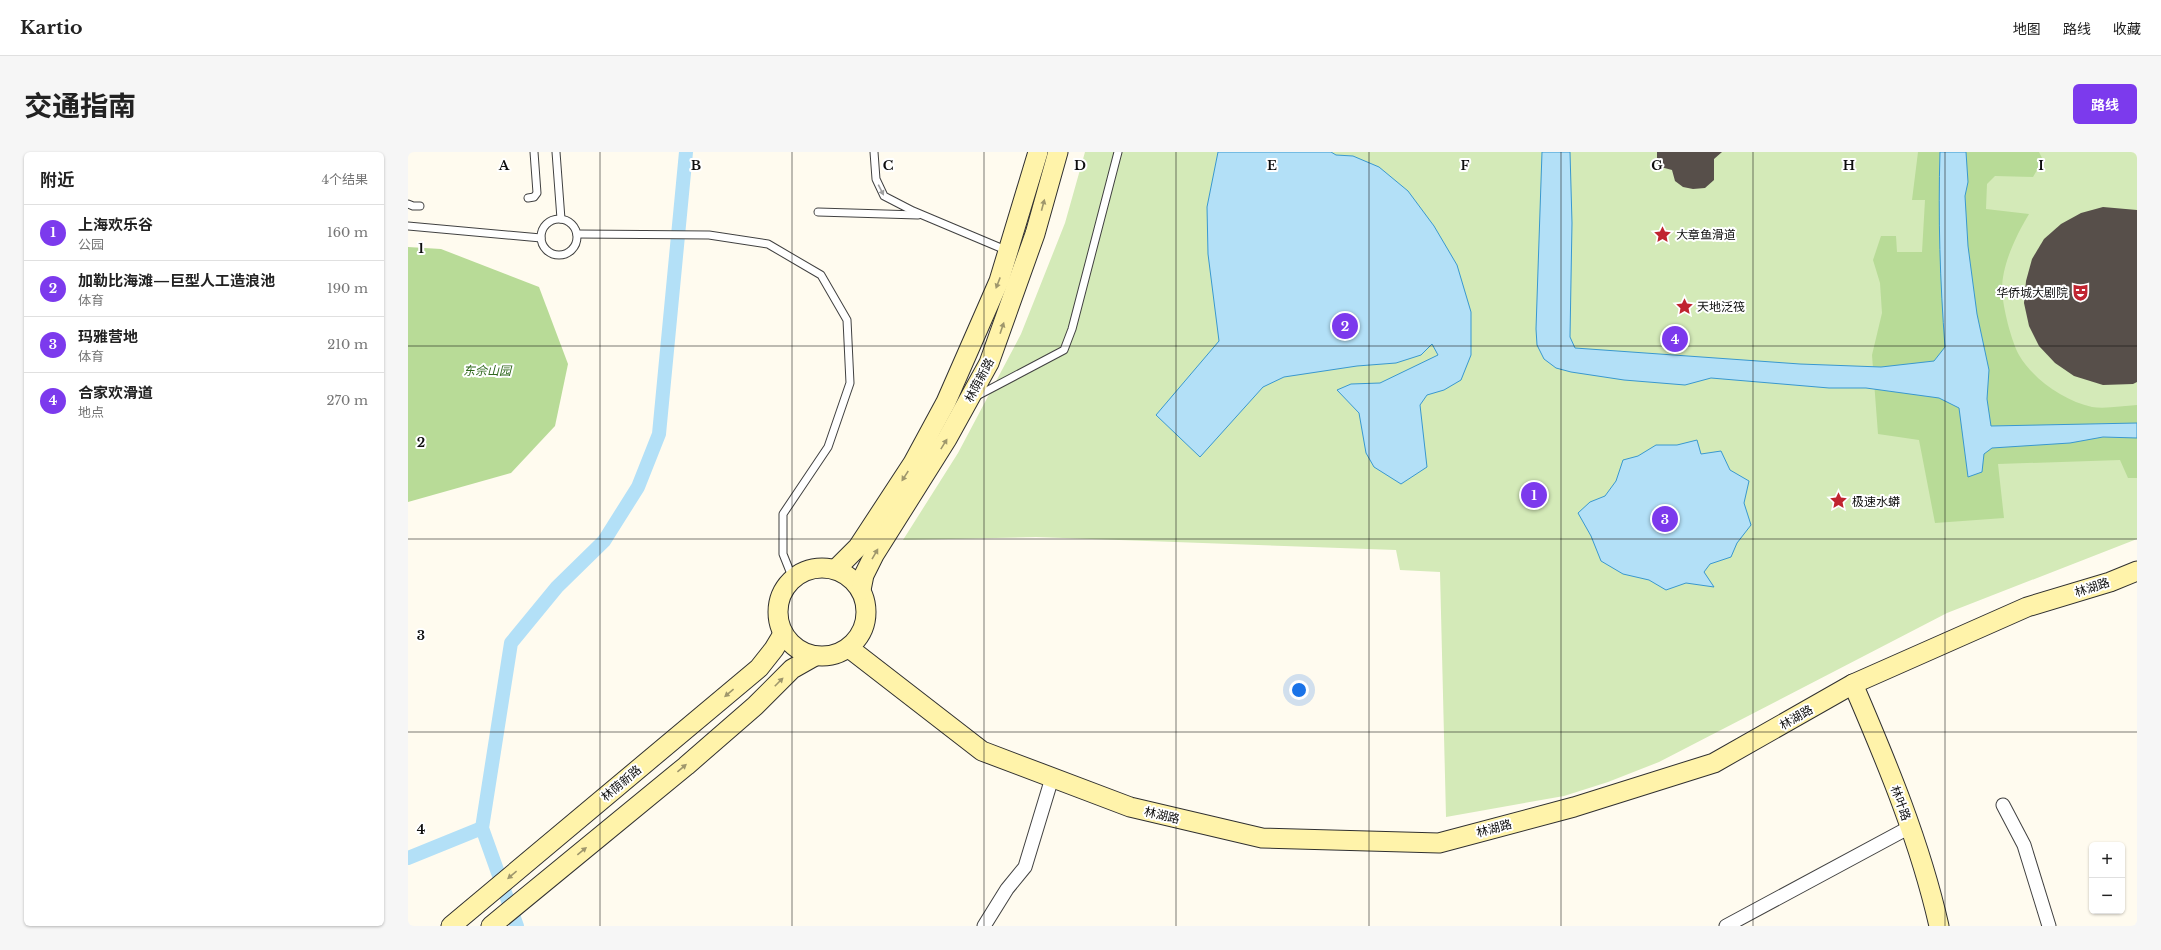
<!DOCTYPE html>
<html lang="zh">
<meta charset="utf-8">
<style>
:root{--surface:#fff;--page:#f6f6f6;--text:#222;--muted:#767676;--line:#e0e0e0;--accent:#7c3aed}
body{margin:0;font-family:"Libre Baskerville","Noto Sans SC",serif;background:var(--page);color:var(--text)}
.controls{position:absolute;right:12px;bottom:12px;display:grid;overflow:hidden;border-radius:6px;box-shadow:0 1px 3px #0004}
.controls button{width:36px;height:36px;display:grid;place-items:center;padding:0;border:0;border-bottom:1px solid var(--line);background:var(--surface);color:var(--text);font:20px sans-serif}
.you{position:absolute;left:891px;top:538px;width:14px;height:14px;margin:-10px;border:3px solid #fff;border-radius:50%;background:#1a73e8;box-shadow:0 0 0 6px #1a73e833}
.badge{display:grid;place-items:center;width:26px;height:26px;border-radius:50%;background:var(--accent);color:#fff;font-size:13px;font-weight:700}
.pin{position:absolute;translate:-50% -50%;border:2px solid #fff;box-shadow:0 1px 4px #0006}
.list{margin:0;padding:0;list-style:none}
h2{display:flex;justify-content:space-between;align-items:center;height:52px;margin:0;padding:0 16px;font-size:17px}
h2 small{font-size:13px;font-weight:400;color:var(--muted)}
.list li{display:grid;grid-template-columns:26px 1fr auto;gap:12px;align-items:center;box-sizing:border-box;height:56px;padding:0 16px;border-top:1px solid var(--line)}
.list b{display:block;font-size:15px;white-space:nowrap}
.list p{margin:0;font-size:13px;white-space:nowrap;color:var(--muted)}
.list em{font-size:13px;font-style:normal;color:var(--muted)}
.map{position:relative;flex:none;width:1729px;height:774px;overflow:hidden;border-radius:6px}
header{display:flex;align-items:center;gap:24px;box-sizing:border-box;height:56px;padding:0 20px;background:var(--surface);border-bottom:1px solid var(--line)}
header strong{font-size:19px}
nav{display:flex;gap:22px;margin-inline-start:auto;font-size:14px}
.intro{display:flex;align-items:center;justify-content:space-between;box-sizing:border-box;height:96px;padding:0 24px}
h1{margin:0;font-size:28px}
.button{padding:10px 18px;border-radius:6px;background:var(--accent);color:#fff;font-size:14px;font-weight:700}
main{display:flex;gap:24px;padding:0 24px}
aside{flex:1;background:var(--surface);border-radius:6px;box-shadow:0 1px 3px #0004}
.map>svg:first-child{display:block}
.green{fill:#d4eab8}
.forest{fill:#b8db97}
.water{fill:#b3e0f7;stroke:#3998cf}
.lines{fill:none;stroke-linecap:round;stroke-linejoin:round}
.canal{stroke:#b3e0f7;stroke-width:14}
.building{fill:#574f4a}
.lane-casing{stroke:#414141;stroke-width:9}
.street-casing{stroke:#414141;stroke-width:15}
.secondary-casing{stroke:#303030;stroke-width:21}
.lane{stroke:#fff;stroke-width:7}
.street{stroke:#fff;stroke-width:13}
.secondary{stroke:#fff3aa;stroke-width:19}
.oneway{fill:#9f9f9f}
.oneway2{fill:#9f976c}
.grid{fill:none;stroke:#0e0e0e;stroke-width:1;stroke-opacity:0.55}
.labels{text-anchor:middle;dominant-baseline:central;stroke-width:4;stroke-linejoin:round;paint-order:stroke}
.poi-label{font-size:12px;fill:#0e0e0e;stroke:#fff;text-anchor:start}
.park-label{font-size:12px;font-style:italic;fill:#2f671d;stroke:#fff}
.street-label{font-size:12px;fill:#0e0e0e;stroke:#fff}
.grid-label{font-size:13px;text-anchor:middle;font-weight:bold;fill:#0e0e0e;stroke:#fff;stroke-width:4;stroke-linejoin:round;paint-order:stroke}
</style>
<header>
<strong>Kartio</strong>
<nav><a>地图</a><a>路线</a><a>收藏</a></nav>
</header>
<div class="intro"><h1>交通指南</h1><a class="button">路线</a></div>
<main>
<aside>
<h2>附近<small>4个结果</small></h2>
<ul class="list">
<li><span class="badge">1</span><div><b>上海欢乐谷</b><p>公园</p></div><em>160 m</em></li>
<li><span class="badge">2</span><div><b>加勒比海滩—巨型人工造浪池</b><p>体育</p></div><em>190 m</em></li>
<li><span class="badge">3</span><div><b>玛雅营地</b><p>体育</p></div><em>210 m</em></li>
<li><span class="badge">4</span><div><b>合家欢滑道</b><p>地点</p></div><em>270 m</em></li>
</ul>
</aside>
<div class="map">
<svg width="1729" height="774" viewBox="0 0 1729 774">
<rect width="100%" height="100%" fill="#fffbef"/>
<path class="green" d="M677 0H1729V387L1539 461 1251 610 1200 630 1156 644 1038 665 1032 420 992 418 988 398 628 385 495 388 550 301 613 182 657 71Z"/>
<g class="forest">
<path d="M1510 0H1631L1635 8 1625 25 1587 24 1579 32 1578 57 1621 62C1608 84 1594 112 1594 138 1595 156 1603 188 1611 203 1625 227 1656 249 1684 255 1697 257 1715 254 1729 253V326H1720L1712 308 1590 312 1596 366 1527 371 1511 288 1470 282 1464 203 1474 161 1472 131 1465 108 1473 84H1488L1489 100H1514L1517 48H1504Z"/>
<path d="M0 95 33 97 131 135 160 212 147 274 103 321 0 350Z"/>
</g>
<g class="water">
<path d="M810 0H923L928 3 945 4 971 15 1000 39 1026 74 1049 113 1063 160V203L1053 228 1036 238 1019 243 1012 253 1019 315 993 332 966 315 958 301 951 261 929 238 943 232 972 231 1030 203 1024 192 1013 203 988 211 949 214 876 225 855 235 792 305 748 263 811 189 800 102 799 55Z"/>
<path d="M1134 0H1162L1164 71 1162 185 1167 196 1392 212 1473 215 1526 209 1537 195C1532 130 1530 65 1532 0H1558L1560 30 1557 44 1560 94 1569 162 1581 218 1579 247 1583 274 1729 271V286L1695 285 1662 291 1584 296 1576 302 1574 320 1560 325 1551 256 1531 246 1458 236H1421L1303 226 1277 233 1216 228 1163 220 1148 216 1136 207 1129 193 1128 177Z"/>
<path d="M1289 288 1293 302 1313 299 1322 318 1341 329 1336 351 1343 373 1329 391 1323 405 1302 412 1296 420 1306 435 1278 431 1258 438 1241 428 1215 422 1193 409 1183 384 1170 361 1182 350 1197 344 1208 329 1215 308 1230 304 1248 293H1269Z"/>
</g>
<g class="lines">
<g class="canal">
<path d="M0 706 74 676"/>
<path d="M109 774 74 676 103 491 149 435 196 389 230 335 251 282 278 0"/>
</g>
</g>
<g class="building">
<path d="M1249 0H1314L1306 7V28L1297 36 1285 37 1275 35 1267 29 1264 18 1249 14Z"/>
<path d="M1695 55 1729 58V230L1725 232 1695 233 1666 224 1647 211 1631 194 1621 174 1616 151 1618 129 1624 107 1636 87 1653 72 1673 61Z"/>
</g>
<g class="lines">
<defs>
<g id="lane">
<path d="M148 0 153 67"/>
<path d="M466 0 468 27 476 44 505 59 600 99"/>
<path d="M120 46 126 45 129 41 126 0"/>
<path d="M0 52 5 54H12"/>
<path d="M410 60 510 63"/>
<circle cx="151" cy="85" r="18"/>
<path d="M0 74 133 86"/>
<path d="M169 82 301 83 360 92 413 123 439 168 442 231 420 295 375 362V402L385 427"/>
<path d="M567 245 656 198 664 177 710 0"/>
</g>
<g id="street">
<path d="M1595 653 1616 693 1641 774"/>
<path d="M576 774 599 737 617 715 644 626"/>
<path d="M1318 774 1502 675"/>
</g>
<g id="secondary">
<circle cx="414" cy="460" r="44"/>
<path d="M428 417 450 395 505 311 538 250 591 129 630 0"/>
<path d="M453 438 456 423 466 403 539 287 581 211 627 82 650 0"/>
<path d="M441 496 574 599 722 655 854 686 1031 691 1166 655 1306 611 1445 532 1619 455 1702 430 1729 419"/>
<path d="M1445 532C1479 611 1512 690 1531 774"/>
<path d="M43 774 351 516 366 497 375 482"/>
<path d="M83 774 278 614 347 554 384 517 407 504"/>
</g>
</defs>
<use href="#lane" class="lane-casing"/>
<use href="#street" class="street-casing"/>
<use href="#secondary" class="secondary-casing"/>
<use href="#lane" class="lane"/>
<use href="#street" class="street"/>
<use href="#secondary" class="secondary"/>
</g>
<defs><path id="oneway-solid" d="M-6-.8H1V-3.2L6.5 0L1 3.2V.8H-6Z"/></defs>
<use class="oneway" href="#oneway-solid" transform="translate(473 38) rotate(63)"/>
<g class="oneway2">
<use href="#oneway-solid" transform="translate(635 53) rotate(-75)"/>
<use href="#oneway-solid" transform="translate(590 131) rotate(111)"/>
<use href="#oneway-solid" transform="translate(594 176) rotate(-71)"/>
<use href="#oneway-solid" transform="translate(536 292) rotate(-58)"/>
<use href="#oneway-solid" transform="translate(497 324) rotate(123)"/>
<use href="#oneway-solid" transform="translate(467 402) rotate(-60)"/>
<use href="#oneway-solid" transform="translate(371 530) rotate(-45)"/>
<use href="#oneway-solid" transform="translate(321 541) rotate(140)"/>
<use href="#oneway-solid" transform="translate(274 616) rotate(-40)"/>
<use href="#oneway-solid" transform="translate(174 699) rotate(-39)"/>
<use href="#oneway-solid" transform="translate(104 723) rotate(140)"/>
</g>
<path class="grid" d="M192 0V774M384 0V774M576 0V774M768 0V774M961 0V774M1153 0V774M1345 0V774M1537 0V774M0 194H1729M0 387H1729M0 580H1729"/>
<defs>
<symbol id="sight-bare" viewBox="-9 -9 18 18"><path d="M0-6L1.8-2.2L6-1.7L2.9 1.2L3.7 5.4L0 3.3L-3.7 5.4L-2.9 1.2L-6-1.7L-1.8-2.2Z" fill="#c02430" stroke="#fff" stroke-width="2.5" paint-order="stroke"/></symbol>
<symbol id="theatre-bare" viewBox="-9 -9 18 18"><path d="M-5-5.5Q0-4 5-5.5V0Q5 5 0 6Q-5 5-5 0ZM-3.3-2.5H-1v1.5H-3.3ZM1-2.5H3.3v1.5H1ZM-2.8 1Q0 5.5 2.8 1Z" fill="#c02430" stroke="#fff" stroke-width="2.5" paint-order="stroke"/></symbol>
</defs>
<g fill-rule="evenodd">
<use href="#sight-bare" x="1242" y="70" width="25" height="25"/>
<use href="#theatre-bare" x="1660" y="128" width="25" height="25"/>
<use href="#sight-bare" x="1264" y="142" width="25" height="25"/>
<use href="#sight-bare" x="1418" y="336" width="25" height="25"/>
</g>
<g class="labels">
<g class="poi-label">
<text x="1268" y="82">大章鱼滑道</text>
<text x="1660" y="140" text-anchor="end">华侨城大剧院</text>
<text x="1289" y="154">天地泛筏</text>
<text x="1444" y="349">极速水蟒</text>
</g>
<g class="park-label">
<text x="79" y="218">东佘山园</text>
</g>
<g class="street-label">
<text transform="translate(571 228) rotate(-62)">林荫新路</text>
<text transform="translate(1684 435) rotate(-18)">林湖路</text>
<text transform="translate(1388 565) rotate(-30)">林湖路</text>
<text transform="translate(213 631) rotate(-40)">林荫新路</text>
<text transform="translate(1493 651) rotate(70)">林叶路</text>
<text transform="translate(754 663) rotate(13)">林湖路</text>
<text transform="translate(1086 676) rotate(-15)">林湖路</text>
</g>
</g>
<g class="grid-label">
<text x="96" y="18">A</text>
<text x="288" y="18">B</text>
<text x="480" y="18">C</text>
<text x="672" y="18">D</text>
<text x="864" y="18">E</text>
<text x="1057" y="18">F</text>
<text x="1249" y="18">G</text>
<text x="1441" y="18">H</text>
<text x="1633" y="18">I</text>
<text x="13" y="101">1</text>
<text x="13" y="295">2</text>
<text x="13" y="488">3</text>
<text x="13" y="682">4</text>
</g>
</svg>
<div class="controls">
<button>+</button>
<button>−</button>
</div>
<div class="you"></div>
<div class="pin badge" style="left:1126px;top:343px">1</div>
<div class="pin badge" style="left:937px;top:174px">2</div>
<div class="pin badge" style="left:1257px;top:367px">3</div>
<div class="pin badge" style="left:1267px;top:187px">4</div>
</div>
</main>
